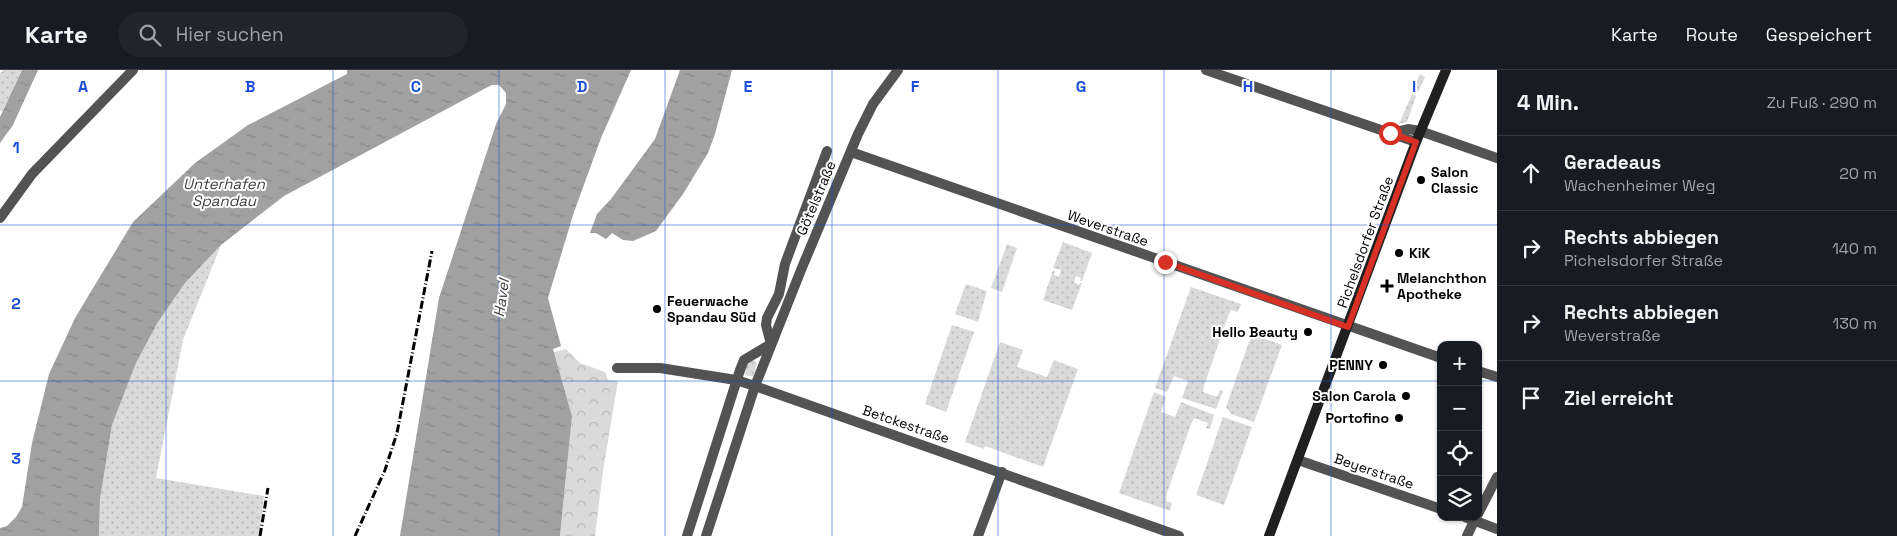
<!DOCTYPE html>
<html lang="de">
<meta charset="utf-8">
<style>
:root{--surface:#171b24;--page:#20242c;--text:#f1f3f6;--muted:#9ea1a6;--line:#363941}
body{margin:0;font-family:"Space Grotesk",sans-serif;background:var(--page);color:var(--text)}
.controls{position:absolute;right:15px;bottom:15px;display:grid;overflow:hidden;border-radius:10px;box-shadow:0 1px 4px #0004}
.controls button{width:45px;height:45px;display:grid;place-items:center;padding:0;border:0;border-bottom:1px solid var(--line);background:var(--surface);color:var(--text);font:25px sans-serif}
.stop{position:absolute;width:15px;height:15px;margin:-11px;border:4px solid #d93025;border-radius:50%;background:#fff}
.stop.end{background:#d93025;border-color:#fff;box-shadow:0 1px 5px #0008}
.list{margin:0;padding:0;list-style:none}
h2{display:flex;justify-content:space-between;align-items:center;height:65px;margin:0;padding:0 20px;font-size:21px}
h2 small{font-size:16px;font-weight:400;color:var(--muted)}
.list li{display:grid;grid-template-columns:32px 1fr auto;gap:15px;align-items:center;box-sizing:border-box;height:75px;padding:0 20px;border-top:1px solid var(--line)}
.list b{display:block;font-size:19px;white-space:nowrap}
.list p{margin:0;font-size:16px;white-space:nowrap;color:var(--muted)}
.list em{font-size:16px;font-style:normal;color:var(--muted)}
.icon{flex:none;width:28px;height:28px;fill:none;stroke:currentColor;stroke-width:2;stroke-linecap:round;stroke-linejoin:round}
.map{position:relative;flex:none;width:1497px;height:466px;overflow:hidden}
header{display:flex;align-items:center;gap:30px;box-sizing:border-box;height:70px;padding:0 25px;background:var(--surface);border-bottom:1px solid var(--line)}
header strong{font-size:24px}
nav{display:flex;gap:28px;margin-inline-start:auto;font-size:18px}
.search{width:350px;height:45px;background:var(--page);display:flex;align-items:center;gap:12px;box-sizing:border-box;padding:0 18px;border-radius:28px;color:var(--muted);font-size:19px}
main{display:flex}
aside{flex:1;background:var(--surface)}
.map>svg:first-child{display:block}
.grass{fill:url(#grass-dots)}
.park{fill:url(#park-crowns)}
.water{fill:url(#water-ripples)}
.lines{fill:none;stroke-linecap:round;stroke-linejoin:round}
.street{stroke:#535353;stroke-width:10}
.secondary{stroke:#202020;stroke-width:10}
.rail{stroke:#000;stroke-width:3;stroke-dasharray:8 2.5 1 2.5;stroke-linecap:butt}
.route{stroke:#d93025;stroke-width:6}
.grid{fill:none;stroke:#1d4ed8;stroke-width:1;stroke-opacity:0.55}
.poi-dot{fill:#000;stroke:#fff;stroke-width:2}
.labels{text-anchor:middle;dominant-baseline:central;stroke-width:4;stroke-linejoin:round;paint-order:stroke}
.poi-label{font-size:14px;font-weight:bold;fill:#000;stroke:#fff;text-anchor:start}
.street-label{font-size:14px;fill:#000;stroke:#fff}
.water-label{font-size:15px;font-style:italic;fill:#424242;stroke:#fff}
.grid-label{font-size:16px;text-anchor:middle;font-weight:bold;fill:#1d4ed8;stroke:#fff;stroke-width:4;stroke-linejoin:round;paint-order:stroke}
</style>
<header>
<strong>Karte</strong>
<div class="search"><svg class="icon" aria-label="search" viewBox="0 0 24 24"><circle cx="10" cy="10" r="6"/><path d="M15 15l6 6"/></svg>Hier suchen</div>
<nav><a>Karte</a><a>Route</a><a>Gespeichert</a></nav>
</header>
<main>
<div class="map">
<svg width="1497" height="466" viewBox="0 0 1497 466">
<defs>
<pattern id="grass-dots" width="8" height="8" patternUnits="userSpaceOnUse" patternTransform="scale(1.25)"><rect width="8" height="8" fill="#dadada"/><path d="M2 2h.1M6 6h.1" fill="none" stroke="#b9b9b9" stroke-width="1.8" stroke-linecap="round"/></pattern>
<pattern id="park-crowns" width="20" height="18" patternUnits="userSpaceOnUse" patternTransform="scale(1.25)"><rect width="20" height="18" fill="#dadada"/><path d="M2 6a3 3 0 1 1 6 0M12 15a3 3 0 1 1 6 0" fill="none" stroke="#b9b9b9"/></pattern>
<pattern id="water-ripples" width="26" height="14" patternUnits="userSpaceOnUse" patternTransform="scale(1.25)"><rect width="26" height="14" fill="#a1a1a1"/><path d="M2 4q2-2 4 0t4 0M15 11q2-2 4 0t4 0" fill="none" stroke="#898989"/></pattern>
</defs>
<rect width="100%" height="100%" fill="#fff"/>
<g class="grass">
<path d="M4 0H22L2 42 0 40V3Z"/>
<path d="M1420 4 1425 7 1418 22 1413 20Z"/>
<path d="M1412 24 1416 26 1407 52 1399 54Z"/>
<path d="M1063 172 1092 183 1082 211H1080L1081 208 1076 206 1074 212 1079 215 1080 213H1082L1072 240 1043 230 1053 200 1055 201 1054 205 1059 207 1061 200 1053 198Z"/>
<path d="M1007 174 1017 178 1002 222 991 218Z"/>
<path d="M221 175 183 270 156 408 264 426 259 466H99L100 429 112 355 136 293 158 252 185 213Z"/>
<path d="M966 214 987 221 978 252 955 244Z"/>
<path d="M1191 217 1241 234 1238 242 1231 240 1228 246 1204 316 1203 322 1217 327 1220 320 1223 321 1216 339 1182 328 1188 311 1174 306 1167 322 1155 318Z"/>
<path d="M952 255 974 262 946 342 925 334Z"/>
<path d="M1257 266 1282 275 1254 352 1231 344 1226 337 1249 272 1253 267Z"/>
<path d="M1000 272 1023 280 1017 297 1047 307 1054 290 1078 299 1043 397 985 376 984 379 965 372Z"/>
<path d="M753 290 757 292 754 306C750 307 745 306 744 302L746 294Z"/>
<path d="M1154 322 1166 327 1161 342 1175 347 1181 332 1214 345 1210 359 1206 358 1208 353 1194 348 1191 354 1167 423 1166 431 1172 433 1170 441 1119 423Z"/>
<path d="M1223 347 1252 357 1224 435 1196 425Z"/>
</g>
<path class="park" d="M566 279 580 293 605 302 608 310 618 311 603 401 595 466H560L572 346 554 282Z"/>
<g class="water">
<path d="M22 0H38L13 55 0 73V47Z"/>
<path d="M347 0H631L601 68 574 142 548 228 561 276 553 279 572 346 560 466H400L439 228 496 54 506 34V23L499 15H492L486 18 284 126 221 175 185 213 158 252 136 293 112 355 100 429 99 466H0V458L7 456 16 447 22 437 32 373 49 304 75 248 133 152 195 93 248 55 347 4Z"/>
<path d="M680 0H732L715 64 708 83 683 124 656 161 633 171 623 170 612 163 606 169 596 163H590L597 144 611 129 655 69Z"/>
</g>
<g class="lines">
<g class="street">
<path d="M1206 0 1416 72"/>
<path d="M1391 63 1408 59 1420 61 1497 88"/>
<path d="M851 82 1441 288"/>
<path d="M0 148 32 104 133 0"/>
<path d="M771 274 766 255 767 248 779 224 785 194 827 81"/>
<path d="M617 298H660L736 310 755 316 1179 466"/>
<path d="M1478 301 1497 307"/>
<path d="M1298 390 1441 439"/>
<path d="M1478 444 1497 407"/>
<path d="M1465 447 1497 459"/>
<path d="M687 466 740 300 744 290 771 274"/>
<path d="M706 466 755 316 801 200 858 64 873 34 898 0"/>
<path d="M978 466 1002 402"/>
<path d="M1467 466 1476 447"/>
</g>
<path class="secondary" d="M1269 466 1416 72 1446 0"/>
<g class="rail">
<path d="M260 466 268 418"/>
<path d="M355 466 385 400 397 363 432 181"/>
</g>
</g>
<g class="lines">
<path class="route" d="M1165 192 1348 257 1416 72 1390 63"/>
</g>
<path class="grid" d="M166 0V466M333 0V466M499 0V466M665 0V466M832 0V466M998 0V466M1164 0V466M1331 0V466M0 155H1497M0 311H1441M1478 311H1497"/>
<g class="poi-dot">
<circle cx="1421" cy="110" r="5"/>
<circle cx="1399" cy="183" r="5"/>
<path d="M1384.5 208.5h5v5h5v5h-5v5h-5v-5h-5v-5h5z"/>
<circle cx="657" cy="239" r="5"/>
<circle cx="1308" cy="262" r="5"/>
<circle cx="1383" cy="295" r="5"/>
<circle cx="1406" cy="326" r="5"/>
<circle cx="1399" cy="348" r="5"/>
</g>
<g class="labels">
<g class="poi-label">
<text x="1431" y="102">Salon<tspan x="1431" dy="16">Classic</tspan></text>
<text x="1409" y="183">KiK</text>
<text x="1397" y="208">Melanchthon<tspan x="1397" dy="16">Apotheke</tspan></text>
<text x="667" y="231">Feuerwache<tspan x="667" dy="16">Spandau Süd</tspan></text>
<text x="1298" y="262" text-anchor="end">Hello Beauty</text>
<text x="1373" y="295" text-anchor="end">PENNY</text>
<text x="1396" y="326" text-anchor="end">Salon Carola</text>
<text x="1389" y="348" text-anchor="end">Portofino</text>
</g>
<g class="street-label">
<text transform="translate(816 128) rotate(-67)">Götelstraße</text>
<text transform="translate(1108 158) rotate(19)">Weverstraße</text>
<text transform="translate(1365 172) rotate(-70)">Pichelsdorfer Straße</text>
<text transform="translate(906 354) rotate(19)">Betckestraße</text>
<text transform="translate(1374 401) rotate(19)">Beyerstraße</text>
</g>
<g class="water-label">
<text x="224" y="113">Unterhafen<tspan x="224" dy="17">Spandau</tspan></text>
<text transform="translate(501 228) rotate(-82)">Havel</text>
</g>
</g>
<g class="grid-label">
<text x="83" y="22">A</text>
<text x="250" y="22">B</text>
<text x="416" y="22">C</text>
<text x="582" y="22">D</text>
<text x="748" y="22">E</text>
<text x="915" y="22">F</text>
<text x="1081" y="22">G</text>
<text x="1248" y="22">H</text>
<text x="1414" y="22">I</text>
<text x="16" y="83">1</text>
<text x="16" y="239">2</text>
<text x="16" y="394">3</text>
</g>
</svg>
<div class="controls">
<button>+</button>
<button>−</button>
<button><svg class="icon" aria-label="locate" viewBox="0 0 24 24"><circle cx="12" cy="12" r="6"/><path d="M12 2v4M12 18v4M2 12h4M18 12h4"/></svg></button>
<button><svg class="icon" aria-label="layers" viewBox="0 0 24 24"><path d="M12 4l9 5-9 5-9-5zM3 14l9 5 9-5"/></svg></button>
</div>
<div class="stop" style="left:1390px;top:63px"></div>
<div class="stop end" style="left:1165px;top:192px"></div>
</div>
<aside>
<h2>4 Min.<small>Zu Fuß · 290 m</small></h2>
<ul class="list">
<li><svg class="icon" aria-label="ahead" viewBox="0 0 24 24"><path d="M12 20V5M6 11l6-6 6 6"/></svg><div><b>Geradeaus</b><p>Wachenheimer Weg</p></div><em>20 m</em></li>
<li><svg class="icon" aria-label="right" viewBox="0 0 24 24"><path d="M7 20v-9h11M14 6l5 5-5 5"/></svg><div><b>Rechts abbiegen</b><p>Pichelsdorfer Straße</p></div><em>140 m</em></li>
<li><svg class="icon" aria-label="right" viewBox="0 0 24 24"><path d="M7 20v-9h11M14 6l5 5-5 5"/></svg><div><b>Rechts abbiegen</b><p>Weverstraße</p></div><em>130 m</em></li>
<li><svg class="icon" aria-label="arrive" viewBox="0 0 24 24"><path d="M6 21V4h12l-3 4 3 4H6"/></svg><div><b>Ziel erreicht</b></div></li>
</ul>
</aside>
</main>
